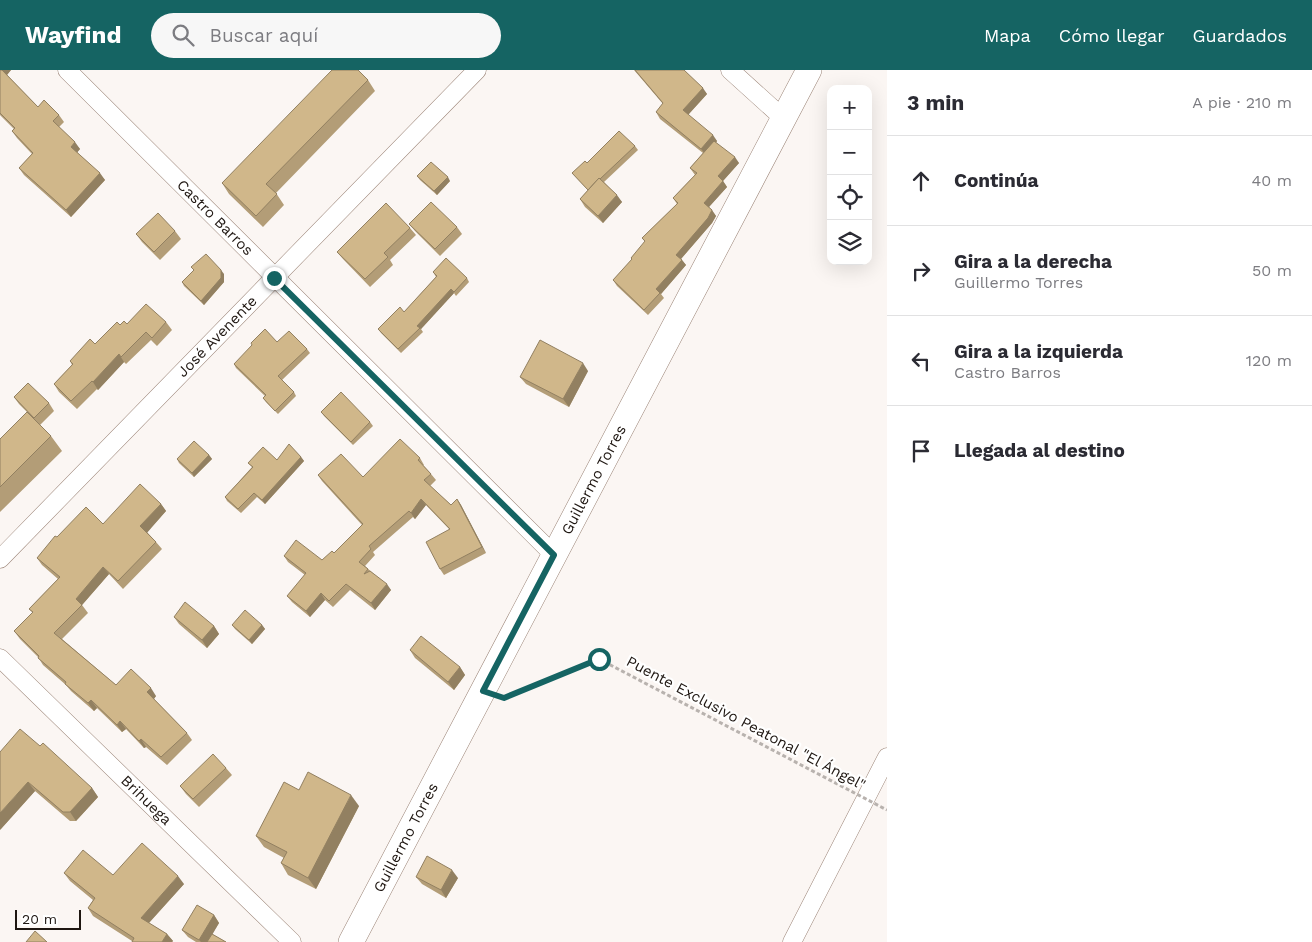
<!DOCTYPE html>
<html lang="es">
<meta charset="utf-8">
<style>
:root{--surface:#fff;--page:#f7f7f7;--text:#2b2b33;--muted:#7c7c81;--line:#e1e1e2;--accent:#156463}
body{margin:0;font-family:"Work Sans",sans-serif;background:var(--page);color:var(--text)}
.controls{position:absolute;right:15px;top:15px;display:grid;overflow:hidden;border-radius:10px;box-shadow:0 5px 20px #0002}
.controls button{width:45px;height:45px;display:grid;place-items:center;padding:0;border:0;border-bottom:1px solid var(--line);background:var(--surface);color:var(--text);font:25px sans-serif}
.scale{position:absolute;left:15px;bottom:12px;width:66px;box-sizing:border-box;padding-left:5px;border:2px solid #1e1611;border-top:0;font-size:14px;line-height:18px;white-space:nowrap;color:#1e1611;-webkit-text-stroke:4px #fff;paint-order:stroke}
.stop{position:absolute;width:15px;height:15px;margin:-11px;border:4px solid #156463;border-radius:50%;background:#fff}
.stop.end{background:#156463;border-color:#fff;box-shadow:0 1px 5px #0008}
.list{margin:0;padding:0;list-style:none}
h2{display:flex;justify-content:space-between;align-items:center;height:65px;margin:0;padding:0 20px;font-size:21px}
h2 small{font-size:16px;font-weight:400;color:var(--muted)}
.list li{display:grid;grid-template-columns:32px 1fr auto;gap:15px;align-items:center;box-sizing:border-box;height:90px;padding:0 20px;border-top:1px solid var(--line)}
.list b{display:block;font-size:19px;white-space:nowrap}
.list p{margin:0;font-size:16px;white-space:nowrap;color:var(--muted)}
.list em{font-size:16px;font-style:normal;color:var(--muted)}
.icon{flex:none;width:28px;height:28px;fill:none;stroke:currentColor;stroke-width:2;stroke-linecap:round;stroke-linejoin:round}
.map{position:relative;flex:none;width:887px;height:872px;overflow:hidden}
header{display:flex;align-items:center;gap:30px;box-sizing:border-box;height:70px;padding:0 25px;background:var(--accent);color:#fff}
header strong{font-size:24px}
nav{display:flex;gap:28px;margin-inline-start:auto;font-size:18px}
.search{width:350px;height:45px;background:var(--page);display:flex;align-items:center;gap:12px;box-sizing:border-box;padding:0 18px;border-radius:28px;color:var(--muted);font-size:19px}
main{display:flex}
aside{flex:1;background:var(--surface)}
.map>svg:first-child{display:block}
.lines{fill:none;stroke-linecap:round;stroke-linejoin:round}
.street-casing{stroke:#9b8477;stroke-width:19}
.secondary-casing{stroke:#9b8477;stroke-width:26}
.path{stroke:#b8b2ae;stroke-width:3;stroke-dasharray:4 2.5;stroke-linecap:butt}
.street{stroke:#fff;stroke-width:18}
.secondary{stroke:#fff;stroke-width:25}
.path-bridge{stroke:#b8b2ae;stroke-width:3;stroke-dasharray:4 2.5;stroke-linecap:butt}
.wall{fill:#b39d77}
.shaded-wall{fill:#928061}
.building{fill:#d0b78a;stroke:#928061}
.route{stroke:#156463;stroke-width:6}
.labels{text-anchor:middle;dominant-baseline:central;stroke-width:4.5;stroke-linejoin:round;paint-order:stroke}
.street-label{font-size:15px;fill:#1e1611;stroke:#fff}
</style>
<header>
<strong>Wayfind</strong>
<div class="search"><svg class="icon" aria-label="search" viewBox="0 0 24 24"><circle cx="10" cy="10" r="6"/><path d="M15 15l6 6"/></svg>Buscar aquí</div>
<nav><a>Mapa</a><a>Cómo llegar</a><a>Guardados</a></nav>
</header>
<main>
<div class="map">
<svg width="887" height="872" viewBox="0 0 887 872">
<rect width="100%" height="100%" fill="#fbf6f3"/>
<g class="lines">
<defs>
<g id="street">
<path id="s1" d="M67 0 554 485"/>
<path d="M730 0 783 48"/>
<path id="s2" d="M0 489 477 0"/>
<path id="s3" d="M0 588 292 872"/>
<path d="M792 872 887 687"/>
</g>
<g id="secondary">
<path id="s4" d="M351 872 809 0"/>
</g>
</defs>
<use href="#street" class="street-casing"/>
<use href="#secondary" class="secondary-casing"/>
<path class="path" d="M507 627 574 599"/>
<use href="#street" class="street"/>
<use href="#secondary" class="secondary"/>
<path class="path-bridge" d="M574 599 599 589 887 740"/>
</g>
<g class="wall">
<path d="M0 0H11L7 5 38 37 59 45 64 52 59 57 80 79 77 82 105 110 71 147 24 105 19 98 32 84 17 68 12 61 14 59 0 45Z"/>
<path d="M634 0H684L707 24 688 45 717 71 716 73 739 93 723 111 727 117 709 137 716 146 712 153 681 189 686 195 661 224 664 228 648 245 617 216 613 210 632 190 631 188 645 172 642 168 677 134 673 128 695 105 690 98 703 83 660 49 656 42 663 34Z"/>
<path d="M368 10 375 21 276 123 284 135 263 157 229 124 222 113Z"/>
<path d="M635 76 638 80 604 112 622 132 603 153 585 137 580 129 588 120 572 103 587 93Z"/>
<path d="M417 106 450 111 437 125 420 110Z"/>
<path d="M409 154 457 157 462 164 440 186 415 161Z"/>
<path d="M410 158 416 165 390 190 393 195 370 217 343 189 337 182Z"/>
<path d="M175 161 181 169 160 190 142 172 136 164Z"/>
<path d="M191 197 224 204V212L204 235 184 216 182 212 194 200Z"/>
<path d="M433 202 467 208 469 212 456 226 454 223 421 259 423 262 401 283 381 263 378 259 404 242 436 207Z"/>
<path d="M166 252 172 260 157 276 151 270 126 294 124 292 98 320 97 319 77 339 59 322 54 314 72 295 70 291 95 274 120 255Z"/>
<path d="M277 272 307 279 310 283 282 310 294 322 296 326 278 344 266 332 263 328 265 326 236 298 234 294Z"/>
<path d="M588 301 569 337 526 314 520 307Z"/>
<path d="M14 327 49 333 54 341 40 355 51 366 62 381 0 442V369L27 342 19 334Z"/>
<path d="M321 342 370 352 373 356 353 375 324 346Z"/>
<path d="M209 385 212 389 194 407 179 393 177 389Z"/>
<path d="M301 387 304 391 265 434 257 427 241 443 227 431 225 427 252 397 248 393Z"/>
<path d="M420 388 424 395H423L431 404 436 410 430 416 451 435 457 429 461 435 486 483 444 505 440 499 449 459 426 435 415 449 413 447 373 482 375 485 365 496 391 520 375 540 350 520 333 537 325 530 310 547 292 532 287 526 305 505 288 492 284 486 322 490 334 483 362 455 322 411 318 405 363 407Z"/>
<path d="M161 434 166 441 147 462 156 472 162 479 123 519 109 504 82 535 88 543 62 569 116 615 156 626 154 629 187 663 192 670 167 695 146 677 144 678 126 659 122 662 97 638 94 641 71 621 66 615 43 595 38 587 20 569 14 561 33 543 29 539 58 509 42 495 37 488 57 467 103 454Z"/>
<path d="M174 547 214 556 219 564 207 578 179 554Z"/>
<path d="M232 555H262L265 559 252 574 235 559Z"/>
<path d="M410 580 460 597 465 605 454 620 415 588Z"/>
<path d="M40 676 92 718 98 727 76 751H70L35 721 0 760Z"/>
<path d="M226 698 232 705 199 737 186 724 180 716Z"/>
<path d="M299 720 359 736 316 819 288 805 281 793 284 788 264 777 256 766Z"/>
<path d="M64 803 113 805 184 814 149 853 167 864 173 871 172 872H132V871L93 846 88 838 93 830 70 811Z"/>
<path d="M416 807 458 808 446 828 422 814Z"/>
<path d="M214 845 219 853 212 864 226 872H196L188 867 182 860Z"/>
</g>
<g class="shaded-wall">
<path d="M2 0H11L6 6Z"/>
<path d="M703 18 707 24 687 46 683 40Z"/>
<path d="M713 65 717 71 706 85 701 79Z"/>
<path d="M75 72 80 79 76 84 71 77Z"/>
<path d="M735 87 739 93 722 112 718 106Z"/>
<path d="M100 103 105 110 71 147 66 140Z"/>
<path d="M448 107 450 111 437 125 434 121Z"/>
<path d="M723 111 727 117 708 138 704 133Z"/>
<path d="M617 125 622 132 603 153 598 146Z"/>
<path d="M712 140 716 146 712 153 680 190 676 185Z"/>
<path d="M682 190 686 195 661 224 656 219Z"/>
<path d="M221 200 224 204V212L204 235 201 231Z"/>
<path d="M451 219 454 223 421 259 417 256Z"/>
<path d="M119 284 124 292 98 320 93 312Z"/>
<path d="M583 293 588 301 569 337 563 329Z"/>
<path d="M209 385 212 389 194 407 192 403Z"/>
<path d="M301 387 304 391 265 434 262 430Z"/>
<path d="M421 429 426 435 415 449 411 443Z"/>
<path d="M457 429 461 435 486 483 482 477Z"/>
<path d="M161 434 166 441 146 464 140 456Z"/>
<path d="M103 497 109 504 82 535 76 529Z"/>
<path d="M387 514 391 520 375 540 371 533Z"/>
<path d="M321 523 325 530 310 547 306 541Z"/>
<path d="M262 555 265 559 252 574 249 570Z"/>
<path d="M214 556 219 564 207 578 202 570Z"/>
<path d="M460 597 465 605 454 620 448 612Z"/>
<path d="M151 618 156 626 153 630 147 622Z"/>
<path d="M91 630 97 638 94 641 88 633Z"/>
<path d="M120 651 126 659 122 662 117 655Z"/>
<path d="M141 669 146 677 144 678 139 671Z"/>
<path d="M28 712 35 721 0 760V743Z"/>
<path d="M92 718 98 727 76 751 70 742Z"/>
<path d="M351 725 359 736 316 819 308 808Z"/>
<path d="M452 800 458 808 446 828 441 820Z"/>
<path d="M178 806 184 814 146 856 141 848Z"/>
<path d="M214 845 219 853 208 872H201L199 870Z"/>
<path d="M167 864 173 871 172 872H162Z"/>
</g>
<g class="building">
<path d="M0 0H2L38 37 44 30 59 45 53 51 75 72 71 77 100 103 66 140 19 98 33 83 12 61 15 58 0 43Z"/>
<path d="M332 0H358L368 10 266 114 277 124 256 146 222 113Z"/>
<path d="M635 0H684L703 18 683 40 713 65 701 79 656 42 663 33Z"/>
<path d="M619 61 635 76 600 109 599 108 588 120 572 103 585 91 587 93Z"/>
<path d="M714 71 735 87 718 106 723 111 704 133 712 140 708 148 676 185 682 190 656 219 660 223 644 240 613 210 632 189 631 188 645 171 642 168 678 133 673 128 697 103 690 98Z"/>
<path d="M431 92 448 107 434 121 417 106Z"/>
<path d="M599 108 617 125 598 146 580 129Z"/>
<path d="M431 132 457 157 435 179 409 154Z"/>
<path d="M386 133 410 158 384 183 388 187 365 209 337 182Z"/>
<path d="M158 143 175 161 154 182 136 164Z"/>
<path d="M206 184 221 200V208L201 231 182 212 194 200 191 197Z"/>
<path d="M446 188 467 208 454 222 451 219 417 256 420 258 398 279 378 259 400 237 404 242 437 206 433 202Z"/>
<path d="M146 234 166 252 152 268 146 262 121 287 119 284 93 312 92 311 71 331 54 314 73 294 70 291 90 269 95 274 117 252 120 255 124 251 127 254Z"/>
<path d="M265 259 277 272 289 261 307 279 278 306 294 322 275 341 263 328 266 325 234 294 252 275 251 273Z"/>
<path d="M540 270 583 293 563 329 520 307Z"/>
<path d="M28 313 49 333 34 348 14 327Z"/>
<path d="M341 322 370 352 351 372 321 342Z"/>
<path d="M27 342 51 366 0 417V369Z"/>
<path d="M400 369 420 388 418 390 431 404 424 410 451 435 457 429 482 477 440 499 426 472 450 459 421 429 411 443 409 441 369 476 371 479 359 492 368 499 364 504 370 501 387 514 371 533 346 514 329 531 321 523 306 541 287 526 306 503 284 486 296 470 322 490 332 481 334 483 363 454 318 405 341 384 363 407Z"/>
<path d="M194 371 209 385 192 403 177 389Z"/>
<path d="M289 374 301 387 262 430 254 423 238 439 225 427 253 397 248 393 263 377 277 390Z"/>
<path d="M140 414 161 434 140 456 156 472 118 511 103 497 76 529 82 535 54 563 116 615 131 599 151 618 147 622 187 663 161 687 141 669 139 671 120 651 117 655 91 630 88 633 65 614 66 612 38 588 39 586 14 561 33 542 29 539 60 507 37 488 55 466 57 467 86 437 103 454Z"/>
<path d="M185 532 214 556 202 570 174 547Z"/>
<path d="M245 540 262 555 249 570 232 555Z"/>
<path d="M421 566 460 597 448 612 410 580Z"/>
<path d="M20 659 40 676 43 673 92 718 70 742H63L28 712 0 743V682Z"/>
<path d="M213 684 226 698 193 729 180 716Z"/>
<path d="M308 702 351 725 308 808 281 793 287 782 256 766 284 712 299 720Z"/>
<path d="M142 773 178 806 141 848 167 864 162 872H132L134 868 88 838 95 828 64 803 83 780 113 805Z"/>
<path d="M427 786 452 800 441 820 416 807Z"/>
<path d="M197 835 214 845 199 870 182 860Z"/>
<path d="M35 861 47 872H26Z"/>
<path d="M212 864 226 872H207Z"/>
</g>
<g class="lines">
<path class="route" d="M274 208 554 485 483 621 504 628 599 589"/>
</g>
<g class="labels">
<g class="street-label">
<text stroke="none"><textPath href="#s1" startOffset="209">Castro Barros</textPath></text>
<text stroke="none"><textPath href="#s2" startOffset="311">José Avenente</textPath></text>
<text stroke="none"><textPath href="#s4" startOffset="522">Guillermo Torres</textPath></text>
<text transform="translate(746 653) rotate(28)">Puente Exclusivo Peatonal "El Ángel"</text>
<text stroke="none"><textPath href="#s3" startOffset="204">Brihuega</textPath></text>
<text stroke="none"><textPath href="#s4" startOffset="118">Guillermo Torres</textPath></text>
</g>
</g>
</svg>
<div class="controls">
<button>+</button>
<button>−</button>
<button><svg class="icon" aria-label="locate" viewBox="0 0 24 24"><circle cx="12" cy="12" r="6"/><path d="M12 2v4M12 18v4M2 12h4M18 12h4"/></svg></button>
<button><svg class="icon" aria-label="layers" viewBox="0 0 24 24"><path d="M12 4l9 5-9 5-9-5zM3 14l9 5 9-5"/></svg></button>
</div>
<div class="scale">20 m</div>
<div class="stop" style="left:599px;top:589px"></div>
<div class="stop end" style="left:274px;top:208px"></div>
</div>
<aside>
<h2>3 min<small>A pie · 210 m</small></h2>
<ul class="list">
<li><svg class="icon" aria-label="ahead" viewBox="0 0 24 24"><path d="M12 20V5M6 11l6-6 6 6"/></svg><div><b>Continúa</b></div><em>40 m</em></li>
<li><svg class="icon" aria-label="right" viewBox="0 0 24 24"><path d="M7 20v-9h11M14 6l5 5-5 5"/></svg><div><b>Gira a la derecha</b><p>Guillermo Torres</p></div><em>50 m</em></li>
<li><svg class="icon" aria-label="left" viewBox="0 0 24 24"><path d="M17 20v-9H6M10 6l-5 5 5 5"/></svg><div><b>Gira a la izquierda</b><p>Castro Barros</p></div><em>120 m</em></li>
<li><svg class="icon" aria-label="arrive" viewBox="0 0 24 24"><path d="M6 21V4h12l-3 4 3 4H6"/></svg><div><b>Llegada al destino</b></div></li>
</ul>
</aside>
</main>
